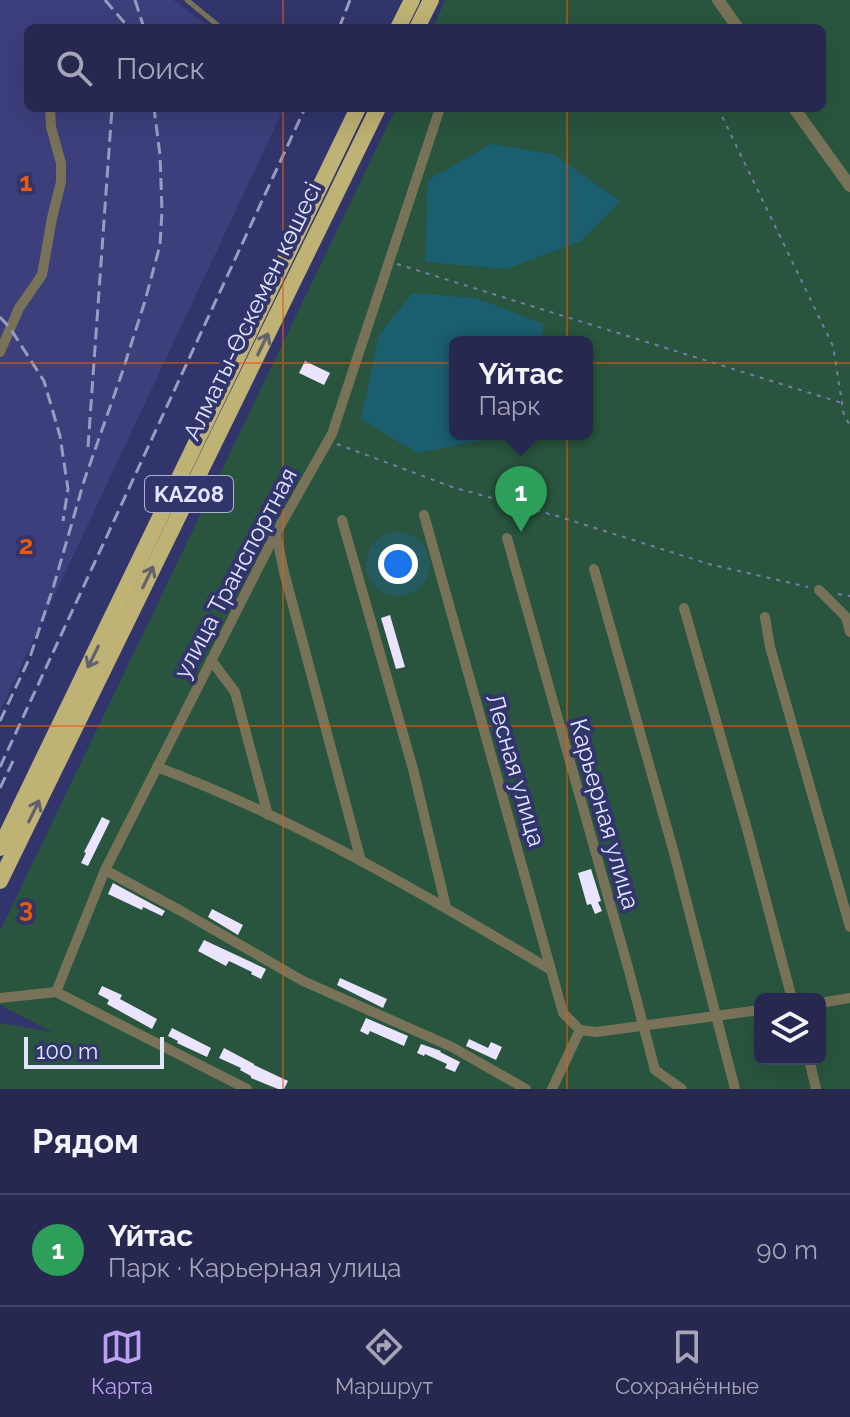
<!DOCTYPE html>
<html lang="ru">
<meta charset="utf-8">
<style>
:root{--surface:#262850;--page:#2e3057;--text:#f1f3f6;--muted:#a4a6b7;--line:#424467;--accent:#bca0f2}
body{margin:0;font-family:Raleway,sans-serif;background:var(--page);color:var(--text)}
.controls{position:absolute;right:24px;bottom:24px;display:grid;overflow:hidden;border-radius:12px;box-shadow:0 8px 32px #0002}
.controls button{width:72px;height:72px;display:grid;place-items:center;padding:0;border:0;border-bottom:2px solid var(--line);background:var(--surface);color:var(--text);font:40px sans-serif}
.scale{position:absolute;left:24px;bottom:20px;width:140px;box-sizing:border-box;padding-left:8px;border:4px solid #e2e6fa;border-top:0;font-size:22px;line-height:28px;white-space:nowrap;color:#e2e6fa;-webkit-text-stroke:6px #32356b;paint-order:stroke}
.you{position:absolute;left:398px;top:564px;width:28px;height:28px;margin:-20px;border:6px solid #fff;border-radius:50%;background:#1a73e8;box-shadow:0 0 0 12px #1a73e833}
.badge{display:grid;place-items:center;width:52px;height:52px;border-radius:50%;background:var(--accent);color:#fff;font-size:26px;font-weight:700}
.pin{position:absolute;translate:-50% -66px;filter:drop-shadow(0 2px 4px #0008)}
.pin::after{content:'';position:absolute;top:42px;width:28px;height:24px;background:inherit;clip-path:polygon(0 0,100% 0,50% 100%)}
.popup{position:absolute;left:449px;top:336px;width:144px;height:104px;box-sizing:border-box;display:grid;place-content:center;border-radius:12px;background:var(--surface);filter:drop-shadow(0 2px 6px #0005);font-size:26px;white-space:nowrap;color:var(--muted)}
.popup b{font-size:30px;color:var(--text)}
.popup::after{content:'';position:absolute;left:50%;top:100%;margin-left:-16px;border:16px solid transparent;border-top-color:var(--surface)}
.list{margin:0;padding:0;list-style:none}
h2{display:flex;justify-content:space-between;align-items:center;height:104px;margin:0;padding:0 32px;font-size:34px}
h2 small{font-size:26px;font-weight:400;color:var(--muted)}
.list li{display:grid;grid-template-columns:52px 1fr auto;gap:24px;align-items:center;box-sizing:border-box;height:112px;padding:0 32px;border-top:2px solid var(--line)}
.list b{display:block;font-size:30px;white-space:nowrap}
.list p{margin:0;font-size:26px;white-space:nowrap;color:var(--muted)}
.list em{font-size:26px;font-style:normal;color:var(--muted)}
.icon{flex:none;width:44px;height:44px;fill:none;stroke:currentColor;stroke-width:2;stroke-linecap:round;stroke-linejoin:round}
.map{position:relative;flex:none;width:850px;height:1089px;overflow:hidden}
.search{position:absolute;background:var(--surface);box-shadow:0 8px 32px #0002;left:24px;right:24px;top:24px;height:88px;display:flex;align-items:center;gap:20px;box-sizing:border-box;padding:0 28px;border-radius:12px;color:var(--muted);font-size:30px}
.sheet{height:216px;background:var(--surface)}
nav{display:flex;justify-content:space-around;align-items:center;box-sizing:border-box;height:112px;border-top:2px solid var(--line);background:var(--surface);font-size:22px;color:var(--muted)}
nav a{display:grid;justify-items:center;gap:4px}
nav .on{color:var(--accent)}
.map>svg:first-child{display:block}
.built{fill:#3c3f7c}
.green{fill:#29553e;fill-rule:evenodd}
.water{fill:#1b5e70}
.building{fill:#ebe4fe}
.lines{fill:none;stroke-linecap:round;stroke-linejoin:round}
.path{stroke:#787ca4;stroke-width:2;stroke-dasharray:4 6;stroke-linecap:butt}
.service{stroke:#787358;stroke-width:5}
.minor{stroke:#787358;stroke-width:10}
.tertiary{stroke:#787358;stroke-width:12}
.trunk{stroke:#beb274;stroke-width:16}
.rail{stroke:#989cbe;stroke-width:3;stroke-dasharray:12 6;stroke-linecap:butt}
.oneway{stroke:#63616e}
.grid{fill:none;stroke:#e8590c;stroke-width:2;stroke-opacity:0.55}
.labels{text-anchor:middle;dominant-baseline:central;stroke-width:8;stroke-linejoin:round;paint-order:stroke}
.shield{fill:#32356b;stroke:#adb1cf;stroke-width:2}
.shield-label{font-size:22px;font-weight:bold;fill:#e2e6fa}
.street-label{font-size:24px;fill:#e2e6fa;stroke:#32356b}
.grid-label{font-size:26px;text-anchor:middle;font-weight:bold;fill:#e8590c;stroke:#32356b;stroke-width:8;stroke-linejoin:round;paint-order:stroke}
</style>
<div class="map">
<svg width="850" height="1089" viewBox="0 0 850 1089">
<rect width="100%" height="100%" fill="#32356b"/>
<path class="built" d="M0 0H173L211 28H28V108H284L0 711Z"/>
<path class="green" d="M445 0H850V1089H0V1023L53 1032 0 1005V931L396 108H822V28H433ZM455 342H587V434H455ZM760 999H820V1059H760Z"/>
<g class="water">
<path d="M491 144 553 154 620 201 581 241 507 269 425 262 428 180Z"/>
<path d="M412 293 476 298 543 324 542 342H455V434H514L417 453 361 419 379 335Z"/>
</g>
<g class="building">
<path d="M305 361 330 373 324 385 299 373Z"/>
<path d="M390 615 405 667 396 669 381 618Z"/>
<path d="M102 817 110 821 88 866 81 863 86 853 84 852Z"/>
<path d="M591 869 601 901 598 902 602 911 595 914 591 904 587 905 578 873Z"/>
<path d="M113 883 165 911 162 916 143 907 142 910 108 894Z"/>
<path d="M212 909 243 925 238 935 208 917Z"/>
<path d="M204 940 266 969 261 979 251 974 252 972 229 961 226 966 198 951Z"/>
<path d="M340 978 387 999 383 1008 337 985Z"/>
<path d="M102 986 122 995 120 999 157 1019 152 1029 107 1004 109 1000 98 994Z"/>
<path d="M366 1018 408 1036 404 1046 370 1031 368 1035 360 1031Z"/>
<path d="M172 1028 211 1048 207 1057 177 1043 178 1041 168 1036Z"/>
<path d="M469 1039 488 1048 491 1042 502 1047 496 1060 466 1046Z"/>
<path d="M421 1044 441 1051 440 1052 460 1062 455 1072 445 1068 447 1064 425 1054 424 1056 417 1053Z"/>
<path d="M224 1048 254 1064V1065L288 1081 284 1089H278L251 1078V1076L240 1070 241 1068 219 1058Z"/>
</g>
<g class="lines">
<g class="path">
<path d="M718 108 833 346 844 416 850 425"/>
<path d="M397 264 842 403"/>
<path d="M337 444 452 487 557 516 709 564 808 587"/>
<path d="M838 594 850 596"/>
</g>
<path class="service" d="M187 0 221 28"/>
<g class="minor">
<path d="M0 352 19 308 42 275 52 218 61 182V163L51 127 50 108"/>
<path d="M424 515 563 1013 580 1030"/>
<path d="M342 520 413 769 446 907"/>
<path d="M276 534 284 572 361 861"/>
<path d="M507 538 629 971 655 1070 682 1089"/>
<path d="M594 569 674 853 735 1089"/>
<path d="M819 590 846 617 850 632"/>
<path d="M684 608 747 829 792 999"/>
<path d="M765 617 770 647 850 927"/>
<path d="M211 660 235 692 268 815"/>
<path d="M157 767C296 819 424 894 551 970"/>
<path d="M105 870 181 911 303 981 452 1047 526 1089"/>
<path d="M56 992 247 1089"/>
<path d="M0 998 56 992 105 870 276 533 332 434 440 108"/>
<path d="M820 1003 850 998"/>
<path d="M580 1030 596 1032 760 1010"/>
<path d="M809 1059 816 1089"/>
<path d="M552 1089 580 1030"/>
</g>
<g class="tertiary">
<path d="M718 0 738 28"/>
<path d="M794 108 850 186"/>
</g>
<g class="trunk">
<path d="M398 28 412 0"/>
<path d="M417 28 431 0"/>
<path d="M0 848 358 108"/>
<path d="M0 881 378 108"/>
</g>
<g class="rail">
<path d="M105 0 129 28"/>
<path d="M135 0 144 28"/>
<path d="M339 28 350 0"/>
<path d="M0 317 10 328 44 381 60 436 68 489 63 521"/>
<path d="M88 447 112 108"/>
<path d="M0 721 30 657 54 585 84 481 122 373 145 301 160 245 162 211 160 155 154 108"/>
<path d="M0 767 305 108"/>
<path d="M0 788 15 757"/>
</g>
</g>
<defs><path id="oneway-shaft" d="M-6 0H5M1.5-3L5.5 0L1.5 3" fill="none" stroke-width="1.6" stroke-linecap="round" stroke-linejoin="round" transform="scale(2)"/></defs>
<g class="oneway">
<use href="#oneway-shaft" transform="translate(263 344) rotate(-64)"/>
<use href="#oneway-shaft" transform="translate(148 577) rotate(-64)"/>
<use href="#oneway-shaft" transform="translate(93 657) rotate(116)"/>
<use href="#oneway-shaft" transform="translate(34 811) rotate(-64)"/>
</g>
<path class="grid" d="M283 0V28M567 0V28M283 108V1089M567 108V1089M0 363H850M0 726H850"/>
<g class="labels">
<rect class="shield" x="145" y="476" width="88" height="36" rx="6"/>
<g class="shield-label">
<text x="189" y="494">KAZ08</text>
</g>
<g class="street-label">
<text transform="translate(252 311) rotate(-64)">Алматы-Өскемен көшесі</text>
<text transform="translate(235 573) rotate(-62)">улица Транспортная</text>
<text transform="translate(516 770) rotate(74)">Лесная улица</text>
<text transform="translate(605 814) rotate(74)">Карьерная улица</text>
</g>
</g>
<g class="grid-label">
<text x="26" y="191">1</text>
<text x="26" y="554">2</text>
<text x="26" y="917">3</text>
</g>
</svg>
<div class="controls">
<button><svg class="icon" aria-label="layers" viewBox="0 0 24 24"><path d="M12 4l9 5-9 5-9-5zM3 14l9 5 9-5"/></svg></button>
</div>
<div class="scale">100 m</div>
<div class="you"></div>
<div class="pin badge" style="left:521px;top:532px;background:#2e9e5b">1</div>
<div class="popup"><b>Үйтас</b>Парк</div>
<div class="search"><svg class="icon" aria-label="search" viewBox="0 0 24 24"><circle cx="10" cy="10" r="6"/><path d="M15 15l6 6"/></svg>Поиск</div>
</div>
<section class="sheet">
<h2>Рядом<small></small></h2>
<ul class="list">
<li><span class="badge" style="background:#2e9e5b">1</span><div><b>Үйтас</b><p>Парк · Карьерная улица</p></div><em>90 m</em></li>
</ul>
</section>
<nav>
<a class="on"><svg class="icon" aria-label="map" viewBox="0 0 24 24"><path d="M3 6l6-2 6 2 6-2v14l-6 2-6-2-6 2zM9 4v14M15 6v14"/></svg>Карта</a>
<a><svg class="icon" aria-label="directions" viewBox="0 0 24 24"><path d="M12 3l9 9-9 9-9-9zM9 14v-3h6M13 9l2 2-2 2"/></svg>Маршрут</a>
<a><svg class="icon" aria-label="saved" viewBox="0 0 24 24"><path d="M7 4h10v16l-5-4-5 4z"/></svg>Сохранённые</a>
</nav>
